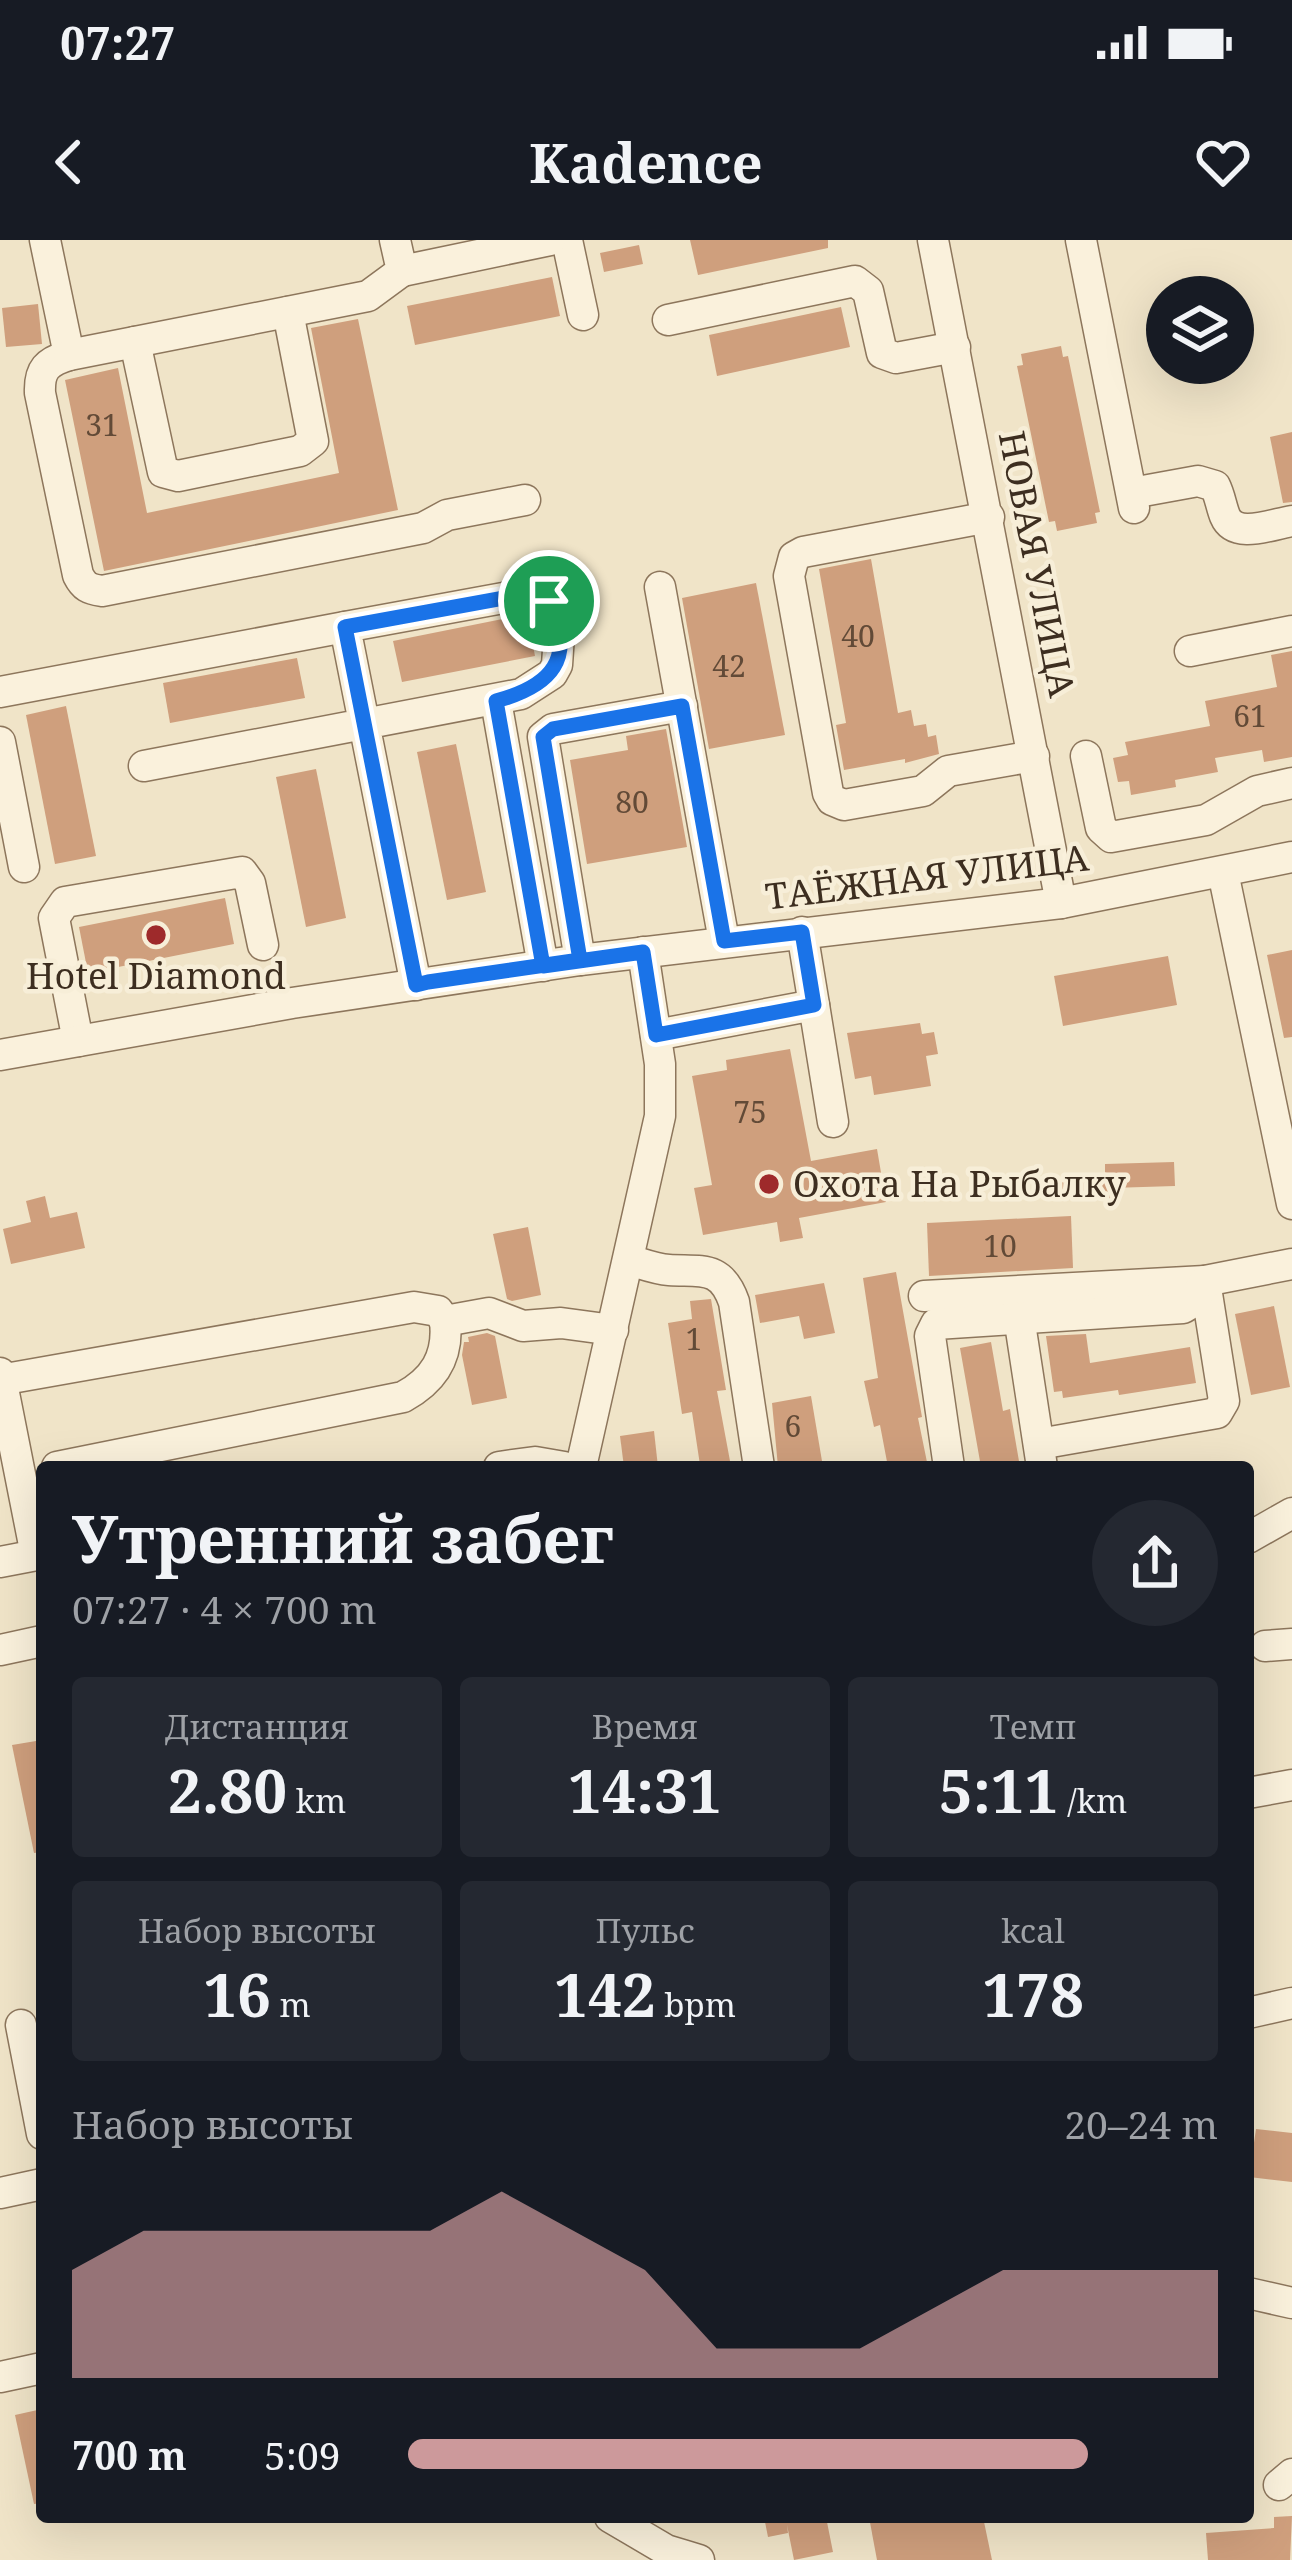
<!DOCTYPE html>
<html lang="ru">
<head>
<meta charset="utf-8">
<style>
	:root { --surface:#171b24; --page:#242831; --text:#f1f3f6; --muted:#9ea1a6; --accent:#cc999b }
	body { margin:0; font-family:"Noto Serif",serif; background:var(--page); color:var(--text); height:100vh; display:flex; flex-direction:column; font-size:45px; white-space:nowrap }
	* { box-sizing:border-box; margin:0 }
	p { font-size:39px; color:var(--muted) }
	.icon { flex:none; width:66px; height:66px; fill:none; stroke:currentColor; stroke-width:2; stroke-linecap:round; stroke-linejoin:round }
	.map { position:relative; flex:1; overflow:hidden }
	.panel { position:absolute; left:36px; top:1221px; width:1218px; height:1062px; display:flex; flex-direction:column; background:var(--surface); border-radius:12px; box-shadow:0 12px 48px #0002 }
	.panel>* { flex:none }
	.controls { position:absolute; left:1146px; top:36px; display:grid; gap:24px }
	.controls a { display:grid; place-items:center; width:108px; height:108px; border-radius:50%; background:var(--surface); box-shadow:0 12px 48px #0002; font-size:60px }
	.pin { position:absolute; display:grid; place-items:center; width:102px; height:102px; color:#fff; margin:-51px; border:6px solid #fff; border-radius:50%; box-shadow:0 3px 12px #0007 }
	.round { display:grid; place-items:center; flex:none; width:126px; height:126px; border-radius:63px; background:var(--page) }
	.summary { display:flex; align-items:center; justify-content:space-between; height:204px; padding:0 36px }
	h1 { font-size:66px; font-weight:700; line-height:90px }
	.metrics { display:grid; grid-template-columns:repeat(3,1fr); gap:18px; height:204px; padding:12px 36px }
	.metrics div { display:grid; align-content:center; border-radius:12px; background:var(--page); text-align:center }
	.metrics b { font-size:60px; font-weight:700 }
	.metrics small { font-size:33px; font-weight:400 }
	.metrics p { font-size:33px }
	.chart { height:336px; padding:24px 36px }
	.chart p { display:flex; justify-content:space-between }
	.chart svg { width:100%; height:216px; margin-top:12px; fill:var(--accent); opacity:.7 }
	ul { padding:0 36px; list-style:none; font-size:39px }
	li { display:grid; grid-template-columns:192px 144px 1fr; align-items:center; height:90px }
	li i { height:30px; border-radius:15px; background:var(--accent) }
	.status { display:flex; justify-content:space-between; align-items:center; height:84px; padding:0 60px; background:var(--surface); direction:ltr }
	.status svg { height:33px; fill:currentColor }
	header { display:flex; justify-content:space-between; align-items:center; height:156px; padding:0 36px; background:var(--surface); font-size:54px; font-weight:700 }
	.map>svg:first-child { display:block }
	.building { fill:#cf9f7d }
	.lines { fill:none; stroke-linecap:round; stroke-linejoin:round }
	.minor-casing { stroke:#8d765c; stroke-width:33 }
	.minor { stroke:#faf1dc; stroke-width:30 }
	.route-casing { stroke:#fff; stroke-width:24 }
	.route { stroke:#1a73e8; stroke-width:15 }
	.poi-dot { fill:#9e2a2b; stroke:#f7eed8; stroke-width:4.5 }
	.labels { text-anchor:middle; stroke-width:9; stroke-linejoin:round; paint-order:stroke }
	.number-label { font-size:30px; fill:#624a37 }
	.street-label { font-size:36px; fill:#3d2e20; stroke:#f7eed8 }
	.poi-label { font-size:36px; fill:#3d2e20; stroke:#f7eed8 }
</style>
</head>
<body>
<div class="status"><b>07:27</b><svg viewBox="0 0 49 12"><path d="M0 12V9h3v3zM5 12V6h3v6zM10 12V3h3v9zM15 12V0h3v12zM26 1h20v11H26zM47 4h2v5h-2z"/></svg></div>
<header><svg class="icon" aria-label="back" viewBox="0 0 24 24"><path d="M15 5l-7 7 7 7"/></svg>Kadence<svg class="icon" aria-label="heart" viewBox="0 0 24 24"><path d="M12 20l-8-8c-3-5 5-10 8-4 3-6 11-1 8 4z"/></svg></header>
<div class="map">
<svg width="1292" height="2320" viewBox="0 0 1292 2320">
	<rect width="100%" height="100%" fill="#f0e4c8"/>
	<g class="building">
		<path d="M690,0H828V8L698,35Z"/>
		<path d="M639,5L643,24L604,32L600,13Z"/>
		<path d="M552,37L560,76L415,105L407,66Z"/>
		<path d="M38,64L42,104L6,107L2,68Z"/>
		<path d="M841,67L850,107L717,136L709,95Z"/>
		<path d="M358,79L398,270L104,331L65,140L118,128L147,273L339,233L311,88Z"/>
		<path d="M1061,106L1063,117L1068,116L1100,272L1095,273L1097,283L1057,291L1055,281L1049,282L1017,126L1023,125L1021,114Z"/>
		<path d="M1292,192V262L1283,263L1270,197Z"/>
		<path d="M871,319L898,473L911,470L914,486L926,484L928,497L936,495L939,514L905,523V519L844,530L836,485L846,483L819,329Z"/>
		<path d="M756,343L785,495L709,509L682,358Z"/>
		<path d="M527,374L535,416L402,442L393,401Z"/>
		<path d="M1292,411V517L1264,522L1262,510L1215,518L1218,532L1175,540L1176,547L1131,555L1129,541L1118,542L1113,518L1128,515L1125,502L1210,486L1205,461L1277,447L1271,415Z"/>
		<path d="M297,418L305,458L170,483L163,443Z"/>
		<path d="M66,466L96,616L55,624L26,475Z"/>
		<path d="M666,489L687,607L587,624L570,520L628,510L626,496Z"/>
		<path d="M456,504L486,652L447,660L417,512Z"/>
		<path d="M316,529L346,678L306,687L276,537Z"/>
		<path d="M225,658L234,704L88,733L79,687Z"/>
		<path d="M1292,710V797L1284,798L1267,715Z"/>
		<path d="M1168,716L1177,765L1063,786L1054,736Z"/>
		<path d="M920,783L922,794L934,792L938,814L926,816L931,846L874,855L871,836L855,839L847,793Z"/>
		<path d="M790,809L811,921L877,909L886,962L799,978L803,998L780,1002L777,982L703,995L694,948L712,945L692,836L727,830L726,820Z"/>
		<path d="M1174,922L1175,946L1111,948V959L1063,960L1062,936L1105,935V924Z"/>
		<path d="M45,956L50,978L77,972L85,1008L11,1024L3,989L31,982L26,961Z"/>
		<path d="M1071,976L1073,1028L929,1036L927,983Z"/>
		<path d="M528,987L541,1055L512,1061L507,1059L493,994Z"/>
		<path d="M896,1032L922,1177L918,1178L928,1227H888L880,1185L874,1187L864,1141L878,1138L863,1038Z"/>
		<path d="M824,1043L835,1093L804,1099L799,1076L760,1083L755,1055Z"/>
		<path d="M711,1059L726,1150L717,1151L730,1221L700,1225L692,1172L682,1174L668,1083L692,1079L690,1061Z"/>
		<path d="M1274,1066L1290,1147L1251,1155L1235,1074Z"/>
		<path d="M487,1093L495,1096L507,1158L472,1165L462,1115L464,1102H469L468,1097Z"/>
		<path d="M1086,1094L1090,1123L1190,1107L1196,1143L1119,1155L1118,1150L1063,1158L1062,1151L1054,1152L1046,1096Z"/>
		<path d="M991,1102L1003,1171L1010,1169L1020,1227H981L960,1108Z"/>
		<path d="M811,1156L823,1227H778L772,1163Z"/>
		<path d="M654,1191L658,1227H624L620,1196Z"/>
		<path d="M42,1500V1612L34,1613L12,1505Z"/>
		<path d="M1256,1889L1292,1893V1942L1249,1937Z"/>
		<path d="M42,2169V2263L34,2264L15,2175Z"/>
		<path d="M1292,2276L1290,2320H1208L1206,2293L1274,2288V2277Z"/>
		<path d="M764,2277H785L786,2282L826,2277L833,2312L794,2320L787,2285L788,2293L768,2297Z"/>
		<path d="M869,2277H983L992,2320H877Z"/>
	</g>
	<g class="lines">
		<defs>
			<g id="minor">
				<path d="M45,0L69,115C47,122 39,129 40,153L78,335C84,347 89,349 102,351L423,288L447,275L525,260"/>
				<path d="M567,0L583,75"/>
				<path d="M933,0L1061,663"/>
				<path d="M1081,0L1134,268"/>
				<path d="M402,31L550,0"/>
				<path d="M668,80L855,41L868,51L882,113L896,118L955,107"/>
				<path d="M135,102L163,232L178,236L300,211L313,201L288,72"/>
				<path d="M69,115L368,56L402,31L395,0"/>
				<path d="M1132,253L1198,241L1215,246C1220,256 1221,266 1225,276C1235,300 1272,284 1292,281"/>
				<path d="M989,277L803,312L794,317L789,336L828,553L832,560L844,565L923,551L948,531L1034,516"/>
				<path d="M660,347L724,701"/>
				<path d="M1190,411L1292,391"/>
				<path d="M0,452L345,387"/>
				<path d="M496,461L543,726"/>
				<path d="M0,502L24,627"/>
				<path d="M1086,516L1101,588L1111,597L1206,580L1257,551L1292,543"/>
				<path d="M144,526L521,454L552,434L557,425L559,395L549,361L536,352L345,387L416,745"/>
				<path d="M1223,632L1292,964"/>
				<path d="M802,692L814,765"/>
				<path d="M580,720L543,497L553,489L682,466"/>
				<path d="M656,795L814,765L833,882"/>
				<path d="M78,801L54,678L65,662L242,632L250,643L263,705"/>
				<path d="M0,815L292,763L580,720L1061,663L1292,617"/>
				<path d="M629,1020C643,1024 655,1029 669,1030C702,1032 721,1025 734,1062L759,1227"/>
				<path d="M924,1056L1205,1041L1224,1161L1217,1173L1039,1204"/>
				<path d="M1019,1077L1042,1227"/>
				<path d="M0,1133L36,1315"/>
				<path d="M0,1140L414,1067L438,1071L445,1081"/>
				<path d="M57,1227L403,1157C434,1140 449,1117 445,1081L489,1073L523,1086L561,1083L613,1090"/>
				<path d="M499,1227L535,1222L564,1227"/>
				<path d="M581,1227L660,876V824L643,712"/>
				<path d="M949,1227L930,1096L936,1084L1183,1068L1193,1062L1205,1041L1292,1024"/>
				<path d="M1248,1298L1292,1273"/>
				<path d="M0,1322L42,1314"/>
				<path d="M1265,1406L1292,1404"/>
				<path d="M0,1410L42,1401"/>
				<path d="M1248,1553L1292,1545"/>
				<path d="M1248,1773L1292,1763"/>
				<path d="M21,1785L42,1894"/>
				<path d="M0,1953L42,1944"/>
				<path d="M1248,2053L1292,2063"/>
				<path d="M0,2137L42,2128"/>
				<path d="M1279,2245L1292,2234"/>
				<path d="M610,2277L666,2310L699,2320"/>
			</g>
		</defs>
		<use href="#minor" class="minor-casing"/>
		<use href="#minor" class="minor"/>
	</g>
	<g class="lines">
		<defs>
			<path id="route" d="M549,361C577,419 551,446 496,461L543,726L643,712L656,795L814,765L802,692L724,701L682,466L553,489L543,497L580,720L428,742L416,745L345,387L536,352L549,361"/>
		</defs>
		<use href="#route" class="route-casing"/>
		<use href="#route" class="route"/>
	</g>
	<g class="poi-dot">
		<circle cx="156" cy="695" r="12"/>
		<circle cx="769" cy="944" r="12"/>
	</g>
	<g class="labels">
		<g class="number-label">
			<text x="102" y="196">31</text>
			<text x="858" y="407">40</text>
			<text x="729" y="437">42</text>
			<text x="1250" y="487">61</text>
			<text x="632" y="573">80</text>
			<text x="750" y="883">75</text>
			<text x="1000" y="1017">10</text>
			<text x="694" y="1110">1</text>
			<text x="793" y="1197">6</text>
		</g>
		<g class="street-label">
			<text transform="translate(1037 324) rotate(79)" y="13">НОВАЯ УЛИЦА</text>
			<text transform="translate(927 637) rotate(-7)" y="13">ТАЁЖНАЯ УЛИЦА</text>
		</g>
		<g class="poi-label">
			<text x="156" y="749">Hotel Diamond</text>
			<text x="793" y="957" text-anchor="start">Охота На Рыбалку</text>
		</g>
	</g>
</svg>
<div class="controls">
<a><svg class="icon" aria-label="layers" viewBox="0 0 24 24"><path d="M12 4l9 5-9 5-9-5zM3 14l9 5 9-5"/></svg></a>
</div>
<div class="pin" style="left:549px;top:361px;background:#1e9e55"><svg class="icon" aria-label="arrive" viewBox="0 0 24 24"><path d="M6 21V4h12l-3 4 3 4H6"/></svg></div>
<section class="panel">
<div class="summary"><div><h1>Утренний забег</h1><p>07:27 · 4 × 700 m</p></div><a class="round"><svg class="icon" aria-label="share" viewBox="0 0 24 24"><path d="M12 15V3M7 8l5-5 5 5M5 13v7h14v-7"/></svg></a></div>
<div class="metrics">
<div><p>Дистанция</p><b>2.80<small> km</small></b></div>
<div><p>Время</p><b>14:31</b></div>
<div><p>Темп</p><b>5:11<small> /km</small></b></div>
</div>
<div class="metrics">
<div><p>Набор высоты</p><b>16<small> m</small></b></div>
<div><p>Пульс</p><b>142<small> bpm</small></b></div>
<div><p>kcal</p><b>178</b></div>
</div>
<div class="chart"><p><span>Набор высоты</span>20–24 m</p>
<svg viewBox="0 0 160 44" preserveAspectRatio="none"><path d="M0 44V22L10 14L20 14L30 14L40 14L50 14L60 6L70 14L80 22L90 38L100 38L110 38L120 30L130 22L140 22L150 22L160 22V44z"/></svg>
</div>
<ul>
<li><b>700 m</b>5:09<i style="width:84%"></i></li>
</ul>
</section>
</div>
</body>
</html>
